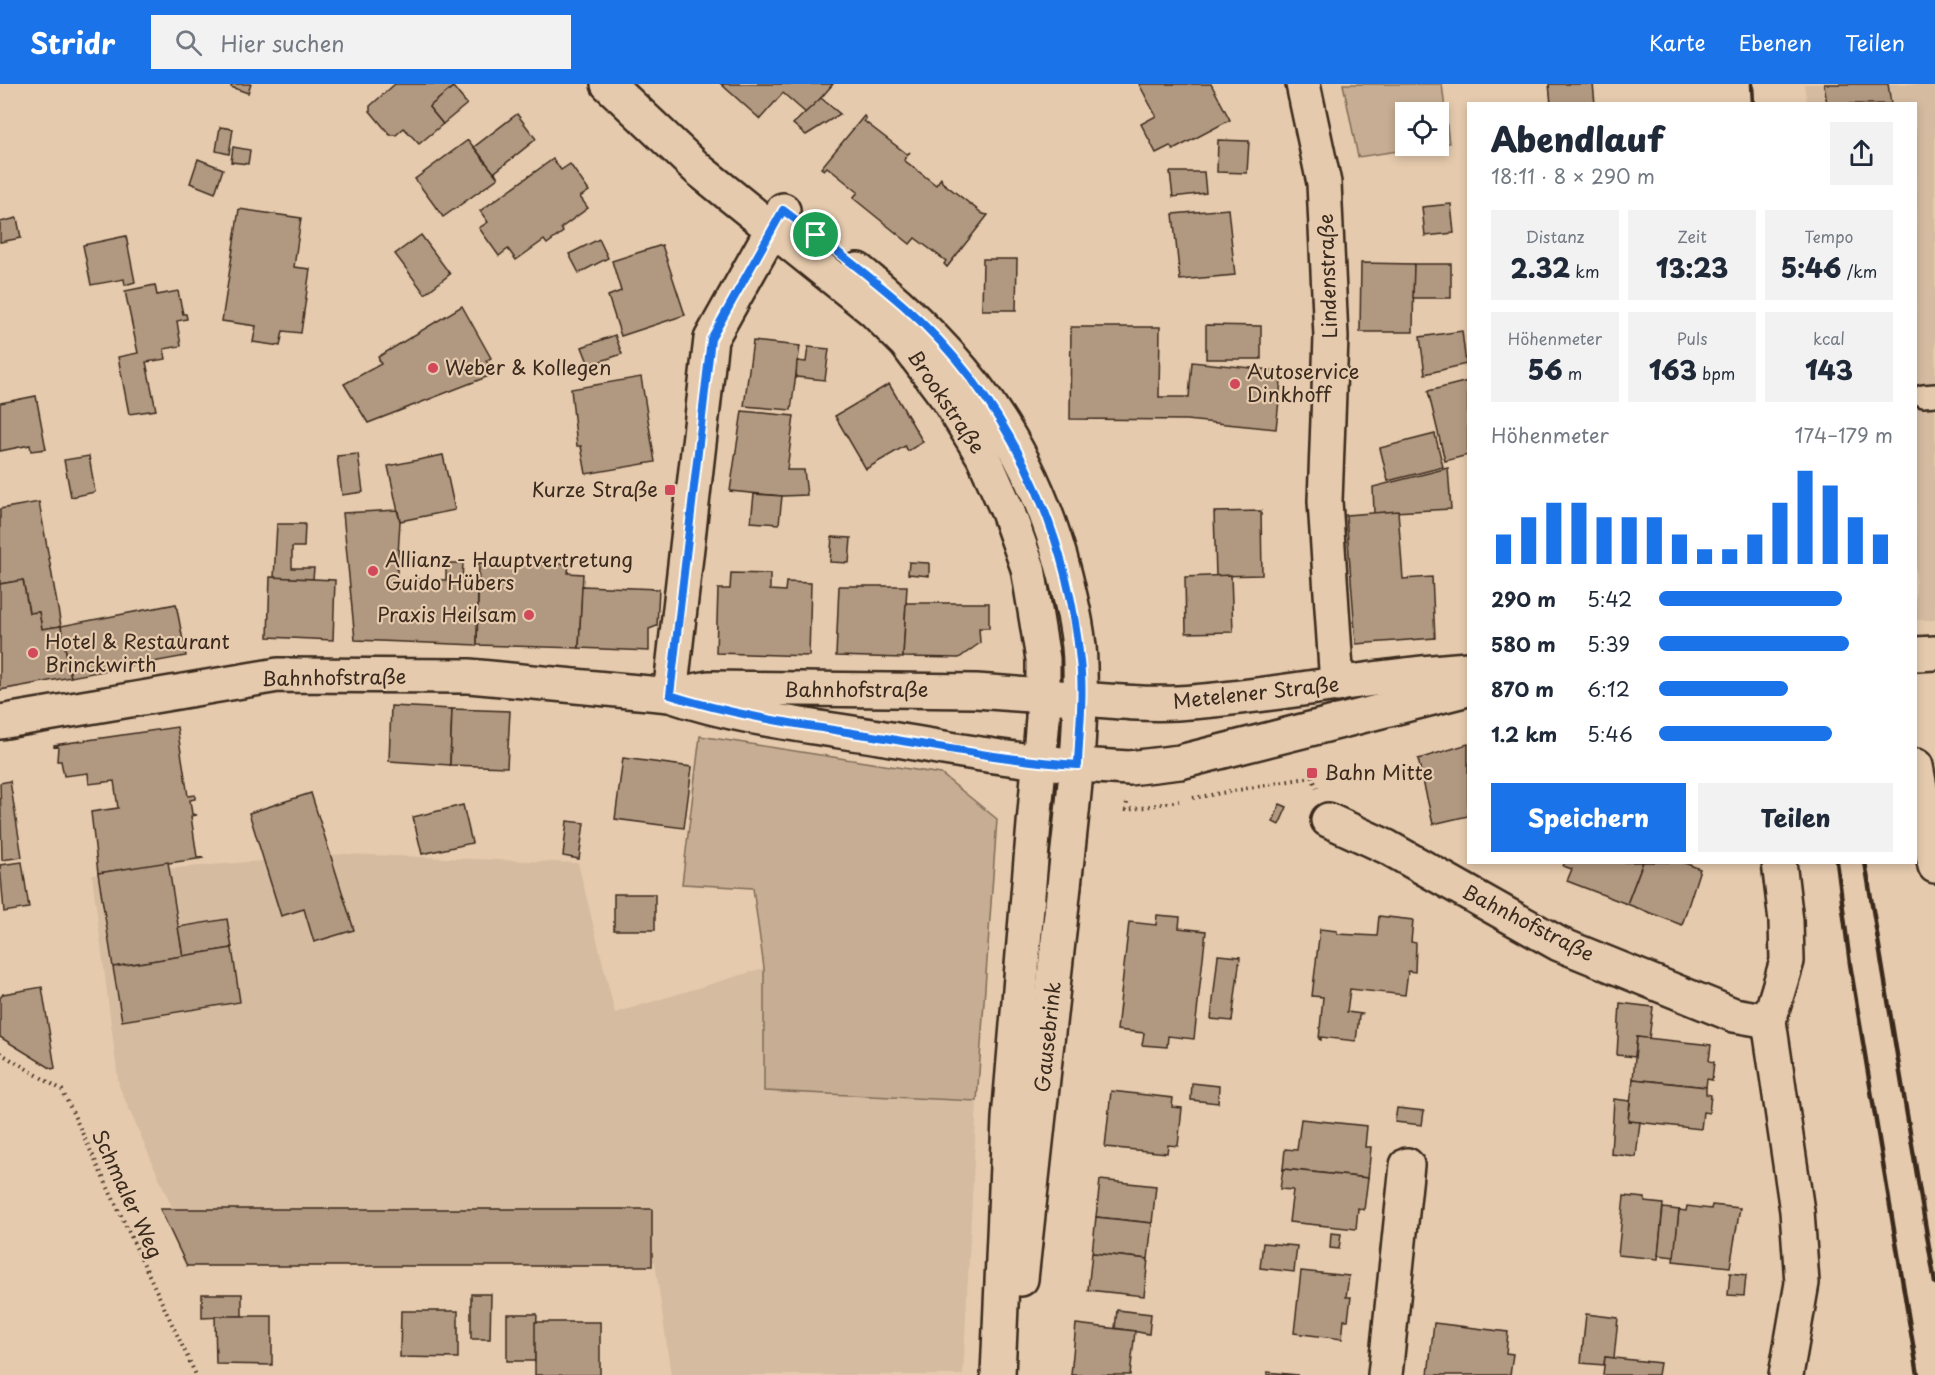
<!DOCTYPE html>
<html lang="de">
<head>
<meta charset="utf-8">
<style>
	:root { --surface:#fff; --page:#f2f2f3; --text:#1f2937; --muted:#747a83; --accent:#1a73e8 }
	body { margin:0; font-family:"Playpen Sans",sans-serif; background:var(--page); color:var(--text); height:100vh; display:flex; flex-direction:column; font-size:22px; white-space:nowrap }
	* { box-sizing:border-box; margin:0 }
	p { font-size:20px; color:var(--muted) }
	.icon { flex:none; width:33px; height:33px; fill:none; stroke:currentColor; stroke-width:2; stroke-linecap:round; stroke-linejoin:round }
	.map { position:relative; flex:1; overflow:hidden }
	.panel { position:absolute; left:1467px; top:18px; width:450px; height:762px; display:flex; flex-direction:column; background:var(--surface); border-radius:0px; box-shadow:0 3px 9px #0003 }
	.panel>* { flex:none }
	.buttons { position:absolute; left:1395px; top:18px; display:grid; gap:12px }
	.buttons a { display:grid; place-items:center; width:54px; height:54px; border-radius:0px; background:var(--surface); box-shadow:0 3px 9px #0003; font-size:30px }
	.pin { position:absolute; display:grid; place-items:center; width:51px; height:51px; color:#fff; margin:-26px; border:3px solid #fff; border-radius:50%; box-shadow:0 2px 6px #0007 }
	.round { display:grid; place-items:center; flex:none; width:63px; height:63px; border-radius:0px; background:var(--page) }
	.overview { display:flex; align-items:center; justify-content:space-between; height:102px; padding:0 24px }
	h1 { font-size:33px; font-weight:800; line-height:45px }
	.metrics { display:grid; grid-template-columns:repeat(3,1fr); gap:9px; height:102px; padding:6px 24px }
	.metrics div { display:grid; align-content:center; border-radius:0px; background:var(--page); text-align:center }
	.metrics b { font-size:26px; font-weight:800 }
	.metrics small { font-size:16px; font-weight:400 }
	.metrics p { font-size:16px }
	.chart { height:168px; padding:12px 24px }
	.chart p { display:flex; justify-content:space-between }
	.chart svg { width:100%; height:108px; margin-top:6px; stroke:var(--accent); stroke-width:6 }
	.button { display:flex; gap:12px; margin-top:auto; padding:12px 24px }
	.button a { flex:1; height:69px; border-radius:0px; background:var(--accent); color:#fff; font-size:24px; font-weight:800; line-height:69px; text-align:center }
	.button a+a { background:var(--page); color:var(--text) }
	ul { padding:0 24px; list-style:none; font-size:20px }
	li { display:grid; grid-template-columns:96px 72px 1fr; align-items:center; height:45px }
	li i { height:15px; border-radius:8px; background:var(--accent) }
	header { display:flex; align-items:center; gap:36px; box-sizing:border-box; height:84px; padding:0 30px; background:var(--accent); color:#fff }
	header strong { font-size:28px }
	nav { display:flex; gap:33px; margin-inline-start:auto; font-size:21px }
	.search { width:420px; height:54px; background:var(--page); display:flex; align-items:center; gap:15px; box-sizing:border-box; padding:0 21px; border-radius:0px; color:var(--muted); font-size:22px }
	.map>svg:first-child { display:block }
	.built { fill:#d5bba0 }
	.green { fill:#c6ad93; stroke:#806c58; stroke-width:1.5 }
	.building { fill:#b19880; stroke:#3b2a1e; stroke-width:1.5 }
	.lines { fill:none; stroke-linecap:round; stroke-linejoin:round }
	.service-casing { stroke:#3b2a1e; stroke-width:26 }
	.minor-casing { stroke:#3b2a1e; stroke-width:38 }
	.tertiary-casing { stroke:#3b2a1e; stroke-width:38 }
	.secondary-casing { stroke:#3b2a1e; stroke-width:38 }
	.path { stroke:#3b2a1e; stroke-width:4; stroke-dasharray:1.5 4.5; stroke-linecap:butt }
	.service { stroke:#e5caad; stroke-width:21 }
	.minor { stroke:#e5caad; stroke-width:33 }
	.tertiary { stroke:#e5caad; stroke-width:33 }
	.secondary { stroke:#e5caad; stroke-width:33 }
	.rail { stroke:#3b2a1e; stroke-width:4.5 }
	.route-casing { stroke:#fff; stroke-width:12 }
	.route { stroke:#1a73e8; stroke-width:8 }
	.poi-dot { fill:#d1495b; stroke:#e5caad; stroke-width:2 }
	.labels { text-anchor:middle; stroke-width:4.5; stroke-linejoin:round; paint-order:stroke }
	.street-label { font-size:20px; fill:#3b2a1e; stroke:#e5caad }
	.poi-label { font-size:20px; fill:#3b2a1e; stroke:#e5caad; text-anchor:start }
</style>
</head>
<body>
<header>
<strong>Stridr</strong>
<div class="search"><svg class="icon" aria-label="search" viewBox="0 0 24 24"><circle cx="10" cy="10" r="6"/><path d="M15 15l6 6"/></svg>Hier suchen</div>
<nav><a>Karte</a><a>Ebenen</a><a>Teilen</a></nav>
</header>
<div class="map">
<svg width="1935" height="1291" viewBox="0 0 1935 1291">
	<rect width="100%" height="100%" fill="#e5caad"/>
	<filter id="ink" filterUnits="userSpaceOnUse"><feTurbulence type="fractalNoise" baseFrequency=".0167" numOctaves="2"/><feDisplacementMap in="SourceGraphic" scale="12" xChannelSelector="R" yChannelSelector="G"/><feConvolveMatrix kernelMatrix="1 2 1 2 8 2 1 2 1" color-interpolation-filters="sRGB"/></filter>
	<g filter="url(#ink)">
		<g class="built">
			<path d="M1804,0H1935V536H1916V20L1807,19Z"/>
			<path d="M345,770L578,779L615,929L764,884V1007L977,1017L963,1291H671L655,1178L198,1183L119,1002L92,791Z"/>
		</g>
		<g class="green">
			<path d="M1343,0H1442L1449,59L1439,60L1438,28H1406V62H1431L1358,73Z"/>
			<path d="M700,652L941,690L997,735L977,1017L764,1007V884L753,804L682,800Z"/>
		</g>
		<g class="building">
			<path d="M232,0H251L248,9L231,3Z"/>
			<path d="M395,0H450L453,3L429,23L443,40L419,60L404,44L396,51H390L370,27V22Z"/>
			<path d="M721,0H833L807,30L783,9L760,35Z"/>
			<path d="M1139,0H1211L1230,36L1173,66L1170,62L1156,69L1141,40L1156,32Z"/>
			<path d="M1549,0H1593L1595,20H1551Z"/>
			<path d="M1824,0H1888L1891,20H1827Z"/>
			<path d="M453,3L467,20L443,40L429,23Z"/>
			<path d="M821,14L840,30L806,51L793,40Z"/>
			<path d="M517,30L536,55L495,88L498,94L474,63Z"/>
			<path d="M864,32L866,35L864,37L907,70L910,68L904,76L936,101L941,94L942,98L983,130L988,131L947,183L944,180L946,177L915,154L910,160L853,114L858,108L827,83L824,86L821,84Z"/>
			<path d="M220,43L233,45L229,70L216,67Z"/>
			<path d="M468,56L498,94L443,133L415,95Z"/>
			<path d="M1218,56L1249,57L1247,89L1217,88Z"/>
			<path d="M233,63L250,66L248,80L231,78Z"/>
			<path d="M198,75L223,85L215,109L190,99Z"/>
			<path d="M553,75L561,86L570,80L589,107L580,113L588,124L561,144L563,148L547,160L544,156L516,176L508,165L499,172L479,144L488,138L480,127Z"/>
			<path d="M1170,88H1204L1206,109L1173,113Z"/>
			<path d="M1451,120L1454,149L1425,152L1422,123Z"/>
			<path d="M239,125L301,134L294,183L310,185L301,249L283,247L280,262L253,258L256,242L222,237Z"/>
			<path d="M1228,125L1235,191L1180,196L1173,130Z"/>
			<path d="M17,134L21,154L0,158V138Z"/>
			<path d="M421,151L450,190L425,210L395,170Z"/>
			<path d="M126,152L135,198L125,201L124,195L91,201L83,161Z"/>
			<path d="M599,155L608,174L579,189L569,170Z"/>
			<path d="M662,161L685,231L621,252L608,212L621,207L612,177Z"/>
			<path d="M983,175H1017L1016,226H982Z"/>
			<path d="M1361,179L1414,180L1413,248H1360Z"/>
			<path d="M1414,180H1451V214H1413Z"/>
			<path d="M155,201L157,211L178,207L183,230H186L187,235L177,237L181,262L164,265L166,275L146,278L156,326L129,330L118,273L138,269L125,207Z"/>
			<path d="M462,222L491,274L486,277L497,289L368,339L344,300L381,280L378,273Z"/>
			<path d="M1206,241L1261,242V275H1206Z"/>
			<path d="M1071,243H1160L1159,313H1189L1192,278L1282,287L1276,345L1186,336L1070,335Z"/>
			<path d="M1462,247L1466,280L1425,290L1420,253Z"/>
			<path d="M615,251L622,270L589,281L582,263Z"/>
			<path d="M753,257L800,262L791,326L744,322Z"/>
			<path d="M808,263L829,265L825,296L796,293L797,277L806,278Z"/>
			<path d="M641,293L655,378L586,390L581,362H577L571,305Z"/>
			<path d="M1468,297V371L1445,377L1428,307Z"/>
			<path d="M889,300L923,358L908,367L905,362L866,385L835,332Z"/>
			<path d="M36,312L46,365L31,367L30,361L0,367V319Z"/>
			<path d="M742,327L794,332L787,386H804L807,411L782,412L730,407Z"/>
			<path d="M1435,350L1443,383L1388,397L1380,364Z"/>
			<path d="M358,370L363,408L342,411L337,372Z"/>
			<path d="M443,371L455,426L400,437L388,382Z"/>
			<path d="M89,372L95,408L71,413L64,376Z"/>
			<path d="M1448,384L1451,425L1374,429L1373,403Z"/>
			<path d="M754,410L782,412L779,440L751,438Z"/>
			<path d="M39,418L61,542L42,545L39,528L29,529L23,496L0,500V425Z"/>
			<path d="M397,426L400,437L396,505L408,504V495L446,496V479H463L462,497L478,498L477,561L355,556L343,429Z"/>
			<path d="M1261,427L1262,491L1216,492L1214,428Z"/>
			<path d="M1398,427L1403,495L1432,493L1435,554L1356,560L1346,431Z"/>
			<path d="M277,440H305L304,463H292V484H314L313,495L274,494Z"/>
			<path d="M832,453L851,454L849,479L830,478Z"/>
			<path d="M909,478L929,479V492L908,490Z"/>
			<path d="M479,479L569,480L568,489L583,490L579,564L477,561Z"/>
			<path d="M731,489L770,490V506L785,507L786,498L811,499L809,572L716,569L718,505H730Z"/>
			<path d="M1231,491L1233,548L1186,549L1185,493Z"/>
			<path d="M270,493L335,496L333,556L268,553Z"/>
			<path d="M23,496L29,529L39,528L42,545L61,542L71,593L0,606V500Z"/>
			<path d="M582,502L659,505L657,542L649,545V567L579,564Z"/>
			<path d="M839,502H907L903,574L836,572Z"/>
			<path d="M906,519H989V544H979L980,559L959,574L903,573Z"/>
			<path d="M176,520L186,572L71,593L61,542Z"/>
			<path d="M391,622L452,625L450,681L389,677Z"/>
			<path d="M452,625L510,627L507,683L450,681Z"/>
			<path d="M177,643L188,712L195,711V715L190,716L192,730L197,731L191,732L197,773L204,774L98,789L91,728L118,724L114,697L89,700L88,689L64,692L61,677H57L58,662L54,663V661Z"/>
			<path d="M1468,660V732L1433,740L1418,675Z"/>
			<path d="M623,674L692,683L684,744L615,735Z"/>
			<path d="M10,697L22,773L2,776L0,699Z"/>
			<path d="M311,709L354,846L314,858L304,825L281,832L249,729Z"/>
			<path d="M1280,720L1287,723L1279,741L1273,738Z"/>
			<path d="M463,721L472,759L422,770L413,733Z"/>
			<path d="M567,737L584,739L579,775L563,772Z"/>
			<path d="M22,778L29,824L4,828L0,781Z"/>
			<path d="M168,778L183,872L113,883L98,789Z"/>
			<path d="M1565,778H1643L1627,820L1567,797L1572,785L1563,782Z"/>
			<path d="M1643,778H1682L1700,785L1682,841L1627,820Z"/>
			<rect x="614" y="810" width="41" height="36"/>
			<path d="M1157,831L1180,833L1179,844L1206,847L1194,955L1168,952L1167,963L1142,961L1144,949L1117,946L1129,838L1156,841Z"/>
			<path d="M1379,832L1413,836L1411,858L1416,859L1415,888L1408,887L1405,911L1350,905L1347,928L1362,930L1359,932L1356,957L1321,953V956L1319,955L1323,913L1312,912L1320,845L1337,847V850L1377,852Z"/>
			<path d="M227,835L232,864L183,872L178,843Z"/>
			<path d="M232,864L240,918L122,937L113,883Z"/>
			<path d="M1218,871L1240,873L1232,937L1211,935Z"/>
			<path d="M42,903L55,984L52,985L0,953V914L3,910Z"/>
			<path d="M1620,919L1653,923L1649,955L1637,953L1635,973L1617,971Z"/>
			<path d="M1637,953L1711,961L1709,977L1714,978L1712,996L1707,995L1706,1003L1633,995Z"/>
			<path d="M1633,995L1706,1003V1010L1711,1011L1709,1029L1703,1028L1701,1045L1628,1037Z"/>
			<path d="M1192,999L1219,1002L1218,1019L1191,1016Z"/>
			<path d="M1111,1007L1173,1014L1172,1023L1182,1024L1178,1062L1168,1061L1167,1069L1105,1063Z"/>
			<path d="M1614,1015L1630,1017L1628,1037L1640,1038L1636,1073L1611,1070Z"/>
			<path d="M1397,1024L1424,1027L1422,1041L1395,1038Z"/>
			<path d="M1301,1035L1367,1042L1365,1063H1371L1368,1094L1283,1085L1285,1065L1297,1066Z"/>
			<path d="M1283,1085L1368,1094L1364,1126L1358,1124L1356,1145L1289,1138L1293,1106L1280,1105Z"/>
			<path d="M1100,1096L1156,1102L1152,1139L1096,1133Z"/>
			<path d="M1624,1112L1645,1114V1118L1663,1120L1658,1175L1618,1171Z"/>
			<path d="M1712,1121L1740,1124L1730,1183L1673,1177L1679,1126L1686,1127L1687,1122L1711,1125Z"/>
			<path d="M1663,1124L1679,1126L1674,1173L1658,1171Z"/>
			<path d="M160,1125H652V1182H187Z"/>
			<path d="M1096,1133L1152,1139L1148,1175L1092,1169Z"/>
			<path d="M1331,1149L1341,1150L1339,1165L1330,1164Z"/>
			<path d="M1263,1159L1297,1162L1294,1188L1260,1184Z"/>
			<path d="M1092,1169L1148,1175L1144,1212L1088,1206Z"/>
			<path d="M1301,1187L1349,1192L1346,1213H1351L1348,1236H1344L1342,1255L1294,1249Z"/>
			<path d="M1730,1189L1746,1191L1744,1212L1728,1211Z"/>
			<path d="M202,1210H242V1232L202,1234Z"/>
			<path d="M471,1210H491L490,1255H471Z"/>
			<path d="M1117,1226L1151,1230L1149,1250L1115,1244Z"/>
			<path d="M401,1227H458V1274L400,1273Z"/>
			<path d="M507,1230H537L535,1277H507Z"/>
			<path d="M1586,1230L1618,1234L1614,1274L1605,1273L1604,1281L1581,1279Z"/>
			<path d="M215,1232H272V1281L216,1280Z"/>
			<rect x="535" y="1238" width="65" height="53"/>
			<path d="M1434,1239L1508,1248L1506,1269L1513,1270L1510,1291H1428Z"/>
			<path d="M1076,1240L1135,1247L1130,1291H1071Z"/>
			<path d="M1605,1273L1660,1279L1658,1291H1603Z"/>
			<path d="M1267,1288L1298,1291H1267Z"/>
		</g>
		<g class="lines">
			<defs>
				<path id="service" d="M1923,312L1935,311"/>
				<g id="minor">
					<path d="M1303,0L1324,99L1331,253L1325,417L1337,601"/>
					<path d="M670,611L711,255L783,126"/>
					<path d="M1916,682L1935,782"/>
					<path d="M1328,736L1387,763L1559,860L1734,931L1769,937"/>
					<path d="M1779,778L1786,837L1787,877L1769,937L1797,1127L1802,1199L1786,1291"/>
					<path d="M1385,1291L1407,1081"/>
				</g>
				<g id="tertiary">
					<path d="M689,608L709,604L976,607L1043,612"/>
					<path d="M0,638L278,591L469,592L670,611C738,634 809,642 879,653C945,664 1011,677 1078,681"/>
				</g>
				<g id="secondary">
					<path d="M608,0L699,86L874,227L906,259L948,315L983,372L1008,428L1028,484L1043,575V634L1009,1035L998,1291"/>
					<path d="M858,186C964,271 1031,358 1065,491C1072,520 1080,552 1080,582C1082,662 1070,742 1062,821C1049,946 1034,1070 1021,1195"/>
					<path d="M1916,570L1935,569"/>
					<path d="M1059,613C1098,616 1138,621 1177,619C1275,613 1371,591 1468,585"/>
					<path d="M1078,681L1129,684L1180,678L1468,605"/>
				</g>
			</defs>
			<use href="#service" class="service-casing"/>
			<use href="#minor" class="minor-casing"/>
			<use href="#tertiary" class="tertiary-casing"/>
			<use href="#secondary" class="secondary-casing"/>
			<g class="path">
				<path d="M1193,714L1312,693L1317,704"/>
				<path d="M1127,719L1126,726L1179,717"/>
				<path d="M0,969L62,1006L196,1291"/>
			</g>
			<use href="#service" class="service"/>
			<use href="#minor" class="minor"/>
			<use href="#tertiary" class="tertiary"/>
			<use href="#secondary" class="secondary"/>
			<g class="rail">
				<path d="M1752,0L1753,20"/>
				<path d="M1837,778L1850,880L1918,1291"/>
				<path d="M1865,778L1935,1199"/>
			</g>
		</g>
	</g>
	<g class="lines" filter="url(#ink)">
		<defs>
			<path id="route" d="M783,126C824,157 865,188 904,222C1006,312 1067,442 1080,577C1084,611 1079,647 1078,681C1011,677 945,664 879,653C809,642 738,633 670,611L711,255Z"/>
		</defs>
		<use href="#route" class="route-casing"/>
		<use href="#route" class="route"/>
	</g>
	<g class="poi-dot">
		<circle cx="433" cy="284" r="6"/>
		<circle cx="1235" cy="300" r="6"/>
		<rect x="664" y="400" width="12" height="12" rx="3"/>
		<circle cx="373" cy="487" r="6"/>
		<circle cx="529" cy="531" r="6"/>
		<circle cx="33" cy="569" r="6"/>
		<rect x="1306" y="683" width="12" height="12" rx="3"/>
	</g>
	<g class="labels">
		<g class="street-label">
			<text transform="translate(1328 192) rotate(-92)" y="7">Lindenstraße</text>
			<text transform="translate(946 318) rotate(56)" y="7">Brookstraße</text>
			<text transform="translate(334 594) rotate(-1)" y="7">Bahnhofstraße</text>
			<text x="856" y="613">Bahnhofstraße</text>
			<text transform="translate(1256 609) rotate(-6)" y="7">Metelener Straße</text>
			<text transform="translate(1528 839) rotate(27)" y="7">Bahnhofstraße</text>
			<text transform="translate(1048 953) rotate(-84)" y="7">Gausebrink</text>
			<text transform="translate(127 1110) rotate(65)" y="7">Schmaler Weg</text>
		</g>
		<g class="poi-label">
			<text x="445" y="291">Weber &amp; Kollegen</text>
			<text x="1247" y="295">Autoservice<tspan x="1247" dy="23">Dinkhoff</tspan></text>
			<text x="658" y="413" text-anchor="end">Kurze Straße</text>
			<text x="385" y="483">Allianz - Hauptvertretung<tspan x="385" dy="23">Guido Hübers</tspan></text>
			<text x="517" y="538" text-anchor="end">Praxis Heilsam</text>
			<text x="45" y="565">Hotel &amp; Restaurant<tspan x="45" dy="23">Brinckwirth</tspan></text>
			<text x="1324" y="696">Bahn Mitte</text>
		</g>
	</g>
</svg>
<div class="buttons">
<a><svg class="icon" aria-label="locate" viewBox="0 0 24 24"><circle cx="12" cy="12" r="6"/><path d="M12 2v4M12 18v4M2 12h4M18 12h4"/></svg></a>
</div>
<div class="pin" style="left:816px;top:151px;background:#1e9e55"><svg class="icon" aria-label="arrive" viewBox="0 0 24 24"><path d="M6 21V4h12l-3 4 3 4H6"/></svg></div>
<section class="panel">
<div class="overview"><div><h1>Abendlauf</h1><p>18:11 · 8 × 290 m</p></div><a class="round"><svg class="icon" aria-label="share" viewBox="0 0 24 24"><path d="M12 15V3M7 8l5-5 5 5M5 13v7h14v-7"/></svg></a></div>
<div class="metrics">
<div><p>Distanz</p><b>2.32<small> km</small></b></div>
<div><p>Zeit</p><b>13:23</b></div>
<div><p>Tempo</p><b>5:46<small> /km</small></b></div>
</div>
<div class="metrics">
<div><p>Höhenmeter</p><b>56<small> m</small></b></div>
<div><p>Puls</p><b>163<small> bpm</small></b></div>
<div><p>kcal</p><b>143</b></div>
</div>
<div class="chart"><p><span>Höhenmeter</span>174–179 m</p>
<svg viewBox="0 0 160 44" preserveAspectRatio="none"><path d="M5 44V32M15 44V25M25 44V19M35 44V19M45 44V25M55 44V25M65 44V25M75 44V32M85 44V38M95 44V38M105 44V32M115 44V19M125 44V6M135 44V12M145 44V25M155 44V32"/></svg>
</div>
<ul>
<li><b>290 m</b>5:42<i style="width:78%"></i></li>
<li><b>580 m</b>5:39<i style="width:81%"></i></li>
<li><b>870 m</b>6:12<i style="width:55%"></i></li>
<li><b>1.2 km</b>5:46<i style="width:74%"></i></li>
</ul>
<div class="button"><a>Speichern</a><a>Teilen</a></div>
</section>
</div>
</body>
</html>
